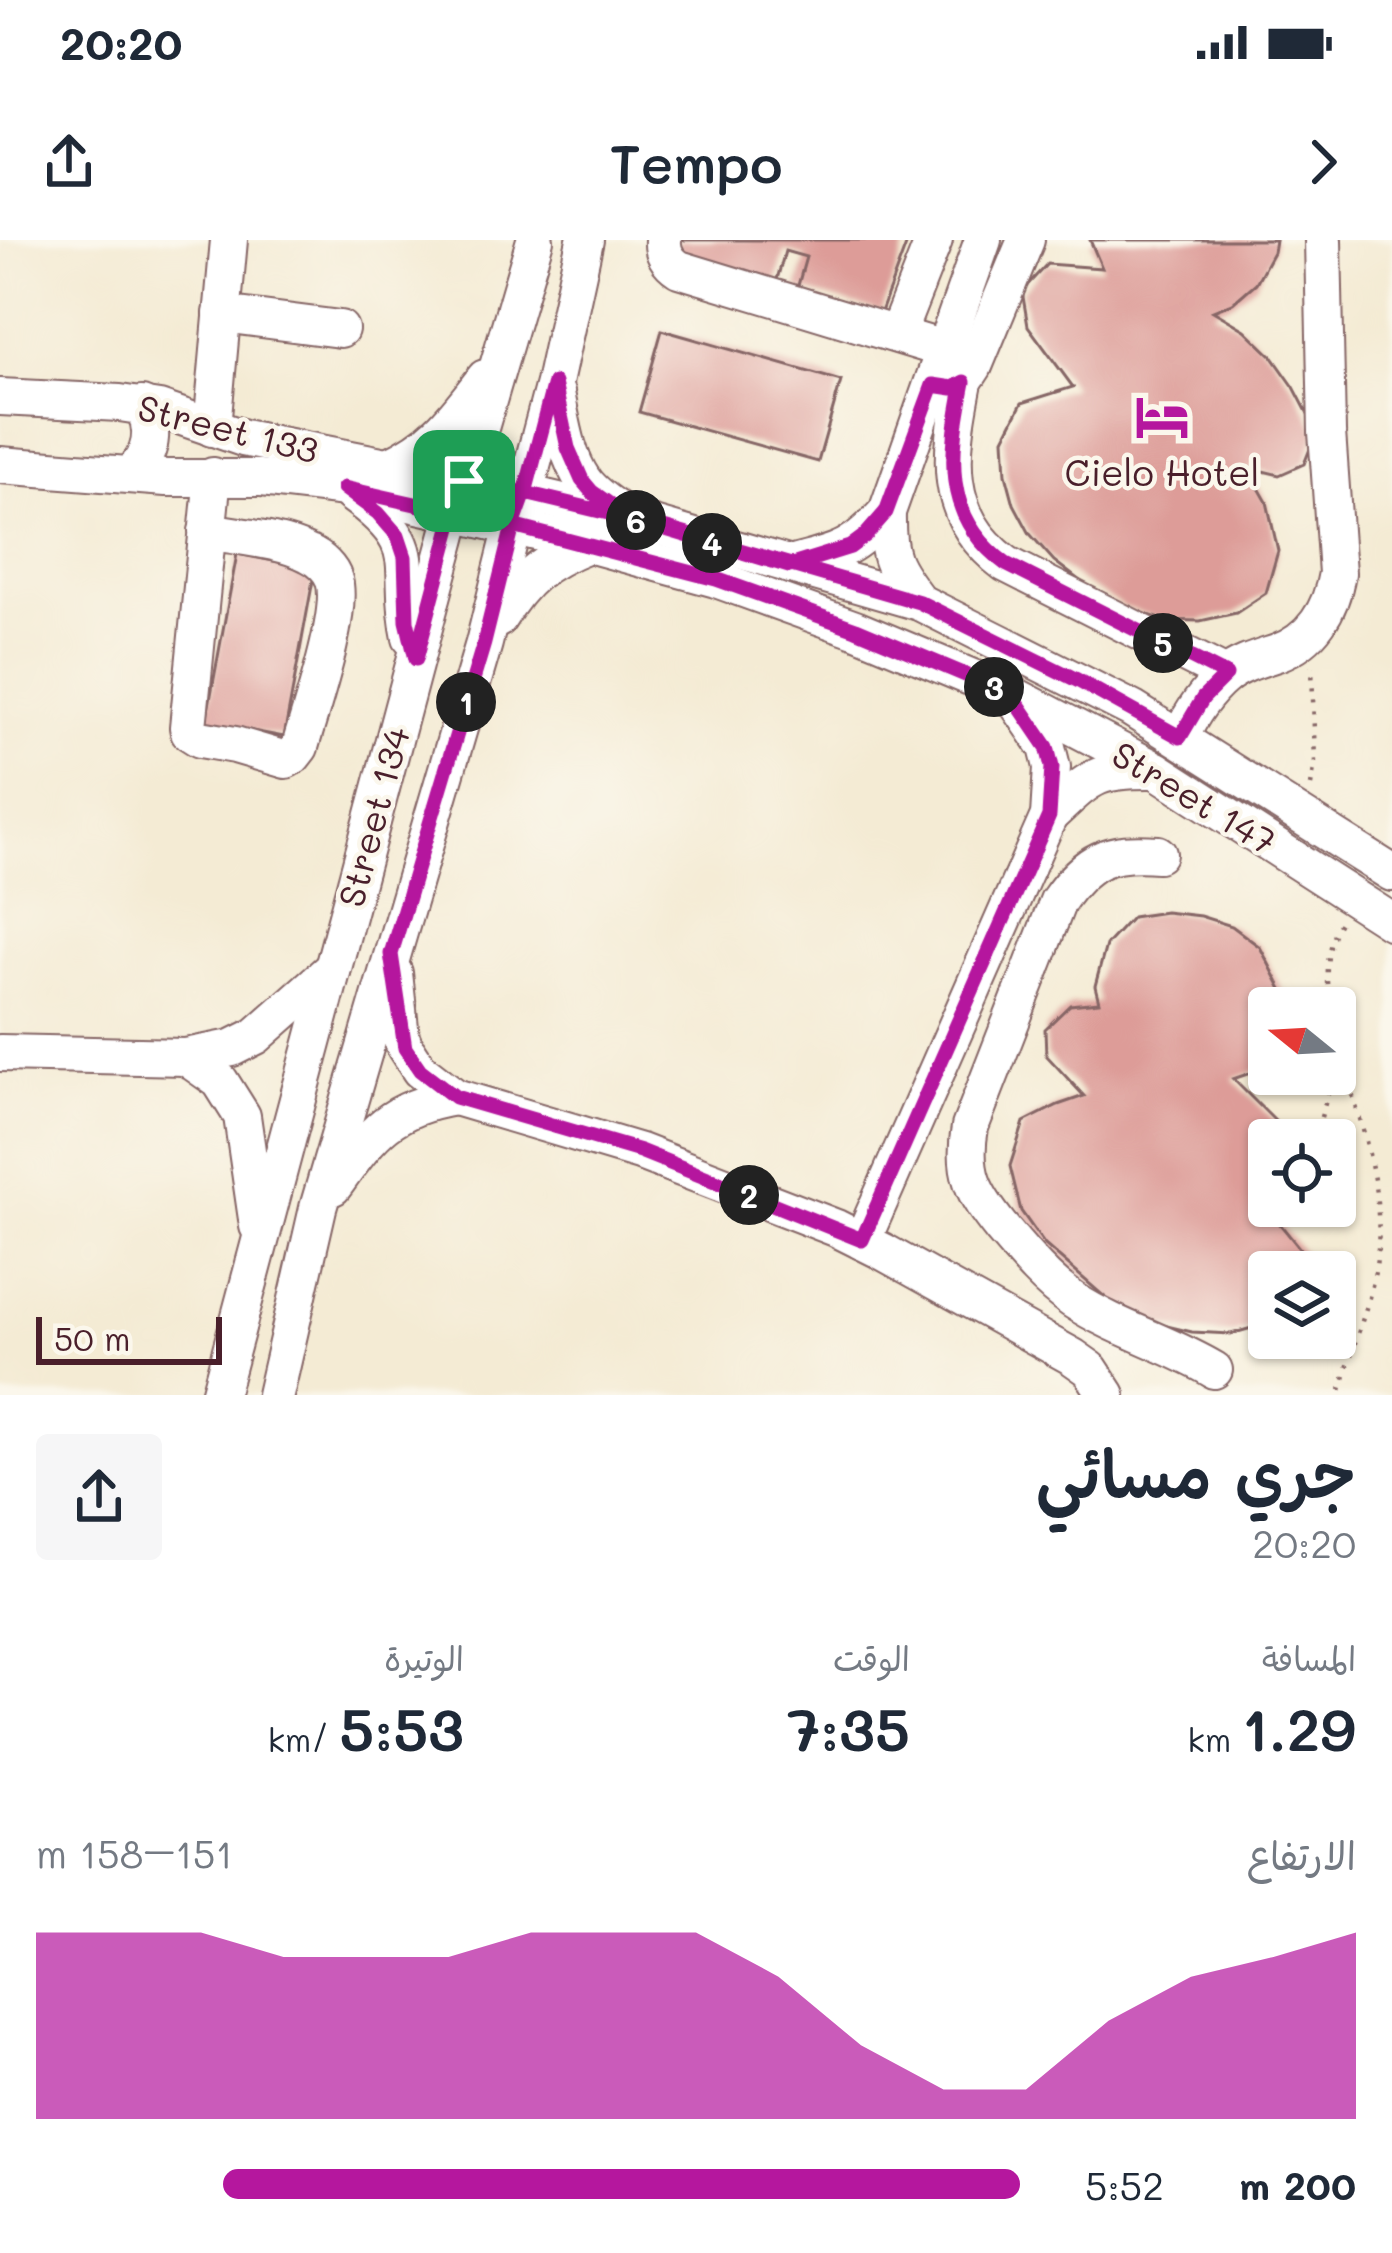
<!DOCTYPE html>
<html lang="ar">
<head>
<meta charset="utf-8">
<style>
	:root { --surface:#fff; --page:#f6f6f7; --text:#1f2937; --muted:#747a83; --accent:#b5179e }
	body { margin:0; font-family:Mali,"Playpen Sans Arabic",sans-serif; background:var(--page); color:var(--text); direction:rtl; height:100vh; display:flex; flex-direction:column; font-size:45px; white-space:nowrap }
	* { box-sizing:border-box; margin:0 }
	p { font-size:39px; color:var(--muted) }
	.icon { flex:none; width:66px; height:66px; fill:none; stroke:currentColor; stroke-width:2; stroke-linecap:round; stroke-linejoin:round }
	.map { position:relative; height:1155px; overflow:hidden; direction:ltr }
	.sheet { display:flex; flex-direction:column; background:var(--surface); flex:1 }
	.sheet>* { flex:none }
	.needle { width:78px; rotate:288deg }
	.controls { position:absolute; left:1248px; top:747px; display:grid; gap:24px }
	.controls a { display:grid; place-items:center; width:108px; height:108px; border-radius:12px; background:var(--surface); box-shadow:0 3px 9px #0004; font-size:60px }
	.scale { position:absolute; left:36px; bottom:30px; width:186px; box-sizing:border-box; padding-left:12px; border:6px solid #4a1f2b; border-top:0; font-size:33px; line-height:42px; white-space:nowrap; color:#4a1f2b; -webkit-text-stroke:9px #fbf7ec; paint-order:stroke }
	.pin { position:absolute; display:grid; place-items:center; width:102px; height:102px; color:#fff; margin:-51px; border-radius:24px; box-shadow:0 6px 18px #0006 }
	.km { position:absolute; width:60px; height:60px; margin:-30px; border-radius:50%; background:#222; color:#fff; font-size:33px; line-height:60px; text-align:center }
	.round { display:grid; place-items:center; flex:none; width:126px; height:126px; border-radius:12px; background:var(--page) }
	.headline { display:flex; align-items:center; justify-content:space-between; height:204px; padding:0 36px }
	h1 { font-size:66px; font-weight:600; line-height:90px }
	.stats { display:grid; grid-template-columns:repeat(3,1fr); gap:18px; height:204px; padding:12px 36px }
	.stats div { display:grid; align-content:center }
	.stats b { font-size:60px; font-weight:600 }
	.stats small { font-size:33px; font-weight:400 }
	.stats p { font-size:33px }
	.chart { height:336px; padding:24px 36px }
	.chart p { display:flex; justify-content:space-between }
	.chart svg { width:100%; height:216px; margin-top:12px; fill:var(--accent); opacity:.7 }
	ul { padding:0 36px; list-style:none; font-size:39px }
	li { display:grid; grid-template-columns:192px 144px 1fr; align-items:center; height:90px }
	li i { height:30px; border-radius:15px; background:var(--accent) }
	.status { display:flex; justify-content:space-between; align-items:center; height:84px; padding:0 60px; background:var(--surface); direction:ltr }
	.status svg { height:33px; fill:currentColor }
	header { display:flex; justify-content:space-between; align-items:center; height:156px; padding:0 36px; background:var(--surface); font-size:54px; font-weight:600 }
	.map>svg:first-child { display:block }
	.building { fill:#dd9c98 }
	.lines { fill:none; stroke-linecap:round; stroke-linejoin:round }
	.minor-casing { stroke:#866666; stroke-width:40 }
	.path { stroke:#866666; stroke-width:4.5; stroke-dasharray:3 9; stroke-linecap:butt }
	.minor { stroke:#fff; stroke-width:36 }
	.route-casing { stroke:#fff; stroke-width:24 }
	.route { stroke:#b5179e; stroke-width:15 }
	.labels { text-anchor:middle; stroke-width:9; stroke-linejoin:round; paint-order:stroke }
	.street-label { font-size:36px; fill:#4a1f2b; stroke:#fbf7ec }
	.poi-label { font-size:36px; fill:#4a1f2b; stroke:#fbf7ec }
</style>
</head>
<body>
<div class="status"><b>20:20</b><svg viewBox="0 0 49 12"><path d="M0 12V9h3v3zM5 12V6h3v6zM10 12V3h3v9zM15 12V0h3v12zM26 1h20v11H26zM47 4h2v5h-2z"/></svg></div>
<header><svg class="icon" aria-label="forward" viewBox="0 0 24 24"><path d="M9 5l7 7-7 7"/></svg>Tempo<svg class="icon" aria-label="share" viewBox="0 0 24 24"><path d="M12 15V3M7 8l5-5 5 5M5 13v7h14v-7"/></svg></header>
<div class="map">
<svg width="1392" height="1155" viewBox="0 0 1392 1155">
	<rect width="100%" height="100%" fill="#fbf7ec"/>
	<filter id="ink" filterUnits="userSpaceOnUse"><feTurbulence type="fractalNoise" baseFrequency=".00833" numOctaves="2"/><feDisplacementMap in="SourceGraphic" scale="24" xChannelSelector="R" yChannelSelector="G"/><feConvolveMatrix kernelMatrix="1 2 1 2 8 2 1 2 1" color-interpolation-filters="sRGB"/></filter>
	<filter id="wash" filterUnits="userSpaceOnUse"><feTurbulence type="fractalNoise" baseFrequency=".004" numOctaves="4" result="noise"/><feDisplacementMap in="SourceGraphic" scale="48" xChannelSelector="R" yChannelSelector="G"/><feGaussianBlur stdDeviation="2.7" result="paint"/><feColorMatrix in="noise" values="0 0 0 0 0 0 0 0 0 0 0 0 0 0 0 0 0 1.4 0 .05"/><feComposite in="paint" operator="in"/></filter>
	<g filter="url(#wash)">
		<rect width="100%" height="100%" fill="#f4ebd4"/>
		<g id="blocks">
			<g class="building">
				<path d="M679,0H908L881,72L797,49L806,17L785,11L776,43L674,15Z"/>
				<path d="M1090,0H1275L1273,12L1256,43L1233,63L1213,71L1245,90L1272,116L1294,147L1317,191L1304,224L1279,235L1247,227L1267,262L1278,311L1266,353L1236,373L1200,381L1164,380L1124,367L1084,344L1054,321L1030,294L1014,264L1006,234L1004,198L1022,163L1073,147L1028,86L1022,51L1047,24L1102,28Z"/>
				<path d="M662,90L841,141L818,222L639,172Z"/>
				<path d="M237,314L315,329L284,497L206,482Z"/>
				<path d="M1165,672L1200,676L1232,686L1260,707L1292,768H1269V821L1262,829L1233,839L1294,900H1269V952H1254L1305,1015L1302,1032H1269V1083L1231,1094L1192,1092L1154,1083L1115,1066L1045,1005L1021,971L1010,926L1024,882L1058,865L1084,856L1046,815L1045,789L1070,765L1099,762L1095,746L1106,705L1132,677Z"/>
			</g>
		</g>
	</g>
	<g filter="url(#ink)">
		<use href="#blocks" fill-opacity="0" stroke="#866666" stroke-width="3"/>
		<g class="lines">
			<defs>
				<g id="minor">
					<path d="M663,0C662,12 668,22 679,29L943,109"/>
					<path d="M222,74L340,89"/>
					<path d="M897,94L934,0"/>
					<path d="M964,142C950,213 940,275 1006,324L1226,435"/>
					<path d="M943,146C960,149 966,139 974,126L1026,0"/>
					<path d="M556,153C562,181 566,215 583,240C592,254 608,263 621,273"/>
					<path d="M0,157L120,163L159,169L243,198L525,253L629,278L919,362L1132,469L1392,633"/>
					<path d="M212,188L229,0"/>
					<path d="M0,225L166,238H260L344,248L588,304L716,339L855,389L1011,454L1156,530L1392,682"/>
					<path d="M389,226C437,203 453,179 485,138"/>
					<path d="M131,234C152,214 156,190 142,165"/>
					<path d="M352,254C428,309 395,322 411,398"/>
					<path d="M207,291C240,297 279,299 309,314C320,319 331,329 334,340C344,373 310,471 300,507L293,516L286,520L235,505L200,499L189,492L188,487L213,236"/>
					<path d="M789,325C839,312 851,311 887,272"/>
					<path d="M919,362C892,327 886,317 887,272L983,0"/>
					<path d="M498,379C523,338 543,322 588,304"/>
					<path d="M1180,498C1191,474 1205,453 1225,436C1240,424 1259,419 1277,413C1313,400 1331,369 1337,333L1327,192L1323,0"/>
					<path d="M1049,576C1092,536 1095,529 1156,530"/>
					<path d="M1158,614C1108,610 1087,619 1058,661L970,887C962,933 973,953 1001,988C1023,1014 1045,1041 1073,1060C1117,1089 1169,1103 1214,1130"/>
					<path d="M394,733L401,797L405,807L420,830L455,857L640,912L836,988L882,1011L1073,1117L1090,1129L1107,1155"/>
					<path d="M0,813L186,817L232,808L256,796L333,728"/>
					<path d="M186,817L220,841L242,876L258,986"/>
					<path d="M333,947C371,895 387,868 455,857"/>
					<path d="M862,1001L1049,576L1052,527L1047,507L1015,460"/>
					<path d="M219,1155L449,294L535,0"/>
					<path d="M275,1155L318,968L484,403L513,286L525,253L554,143L585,0"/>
				</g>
			</defs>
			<use href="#minor" class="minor-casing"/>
			<g class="path">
				<path d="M1311,546L1315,523L1312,426"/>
				<path d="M1330,768C1325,737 1324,708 1341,681"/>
				<path d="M1335,798C1341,826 1352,851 1360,879C1372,921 1381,966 1378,1009C1374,1059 1351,1106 1340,1155"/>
				<path d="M1314,900L1334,834"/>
			</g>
			<use href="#minor" class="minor"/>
		</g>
	</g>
	<g class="lines" filter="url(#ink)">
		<defs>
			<path id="route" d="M464,241C447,300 432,359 416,419L407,381L405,317L398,296L378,273L344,248L513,286L484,403L391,714L405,808L420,830L455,857L640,911L862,1000L1049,576L1052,527L1047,507L1011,454L856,389L716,339L513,286L525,253L629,278L789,326L850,307L866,295L886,272L933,145L953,148L964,142C950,213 940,276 1006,324L1226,435L1203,458L1180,497L1077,440L919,362L629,278L592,252L582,240L568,208L554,143L525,253L464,241"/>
		</defs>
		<use href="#route" class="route-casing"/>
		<use href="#route" class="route"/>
	</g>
	<defs>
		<symbol id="hotel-bare" viewBox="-9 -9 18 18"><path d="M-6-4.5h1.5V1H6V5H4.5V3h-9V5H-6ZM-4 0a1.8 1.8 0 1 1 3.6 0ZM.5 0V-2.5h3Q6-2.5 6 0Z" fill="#b5179e" stroke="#fbf7ec" stroke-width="2.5" paint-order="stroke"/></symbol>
	</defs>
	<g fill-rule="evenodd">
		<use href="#hotel-bare" x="1124" y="139" width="76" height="76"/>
	</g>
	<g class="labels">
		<g class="street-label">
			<text transform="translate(228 189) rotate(14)" y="13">Street 133</text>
			<text transform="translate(1194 558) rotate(31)" y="13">Street 147</text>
			<text transform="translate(374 577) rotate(-75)" y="13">Street 134</text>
		</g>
		<g class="poi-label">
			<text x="1162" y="246">Cielo Hotel</text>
		</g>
	</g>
</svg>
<div class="controls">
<a><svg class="needle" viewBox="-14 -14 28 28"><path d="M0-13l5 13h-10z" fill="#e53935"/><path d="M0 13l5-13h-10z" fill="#747a83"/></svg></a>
<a><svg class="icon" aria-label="locate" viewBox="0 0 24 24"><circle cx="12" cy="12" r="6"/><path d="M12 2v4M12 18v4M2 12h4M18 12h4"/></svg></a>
<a><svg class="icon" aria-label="layers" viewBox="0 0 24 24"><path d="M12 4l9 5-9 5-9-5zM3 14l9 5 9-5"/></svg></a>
</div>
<div class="scale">50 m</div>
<div class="pin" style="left:464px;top:241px;background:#1e9e55"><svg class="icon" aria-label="arrive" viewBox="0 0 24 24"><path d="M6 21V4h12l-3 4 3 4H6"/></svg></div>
<b class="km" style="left:466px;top:462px">1</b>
<b class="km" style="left:749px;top:955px">2</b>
<b class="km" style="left:994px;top:447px">3</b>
<b class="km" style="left:712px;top:303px">4</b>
<b class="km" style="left:1163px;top:403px">5</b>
<b class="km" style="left:636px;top:280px">6</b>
</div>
<section class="sheet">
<div class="headline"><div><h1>جري مسائي</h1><p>20:20</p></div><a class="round"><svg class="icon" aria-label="share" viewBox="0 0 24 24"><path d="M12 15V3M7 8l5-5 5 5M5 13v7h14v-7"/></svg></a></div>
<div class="stats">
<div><p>المسافة</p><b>1.29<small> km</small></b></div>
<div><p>الوقت</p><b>7:35</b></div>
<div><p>الوتيرة</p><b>5:53<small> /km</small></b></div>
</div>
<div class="chart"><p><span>الارتفاع</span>151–158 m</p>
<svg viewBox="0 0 160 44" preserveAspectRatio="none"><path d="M0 44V6L10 6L20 6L30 11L40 11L50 11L60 6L70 6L80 6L90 15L100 29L110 38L120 38L130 24L140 15L150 11L160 6V44z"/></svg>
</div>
<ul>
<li><b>200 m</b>5:52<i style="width:81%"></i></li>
</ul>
</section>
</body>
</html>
